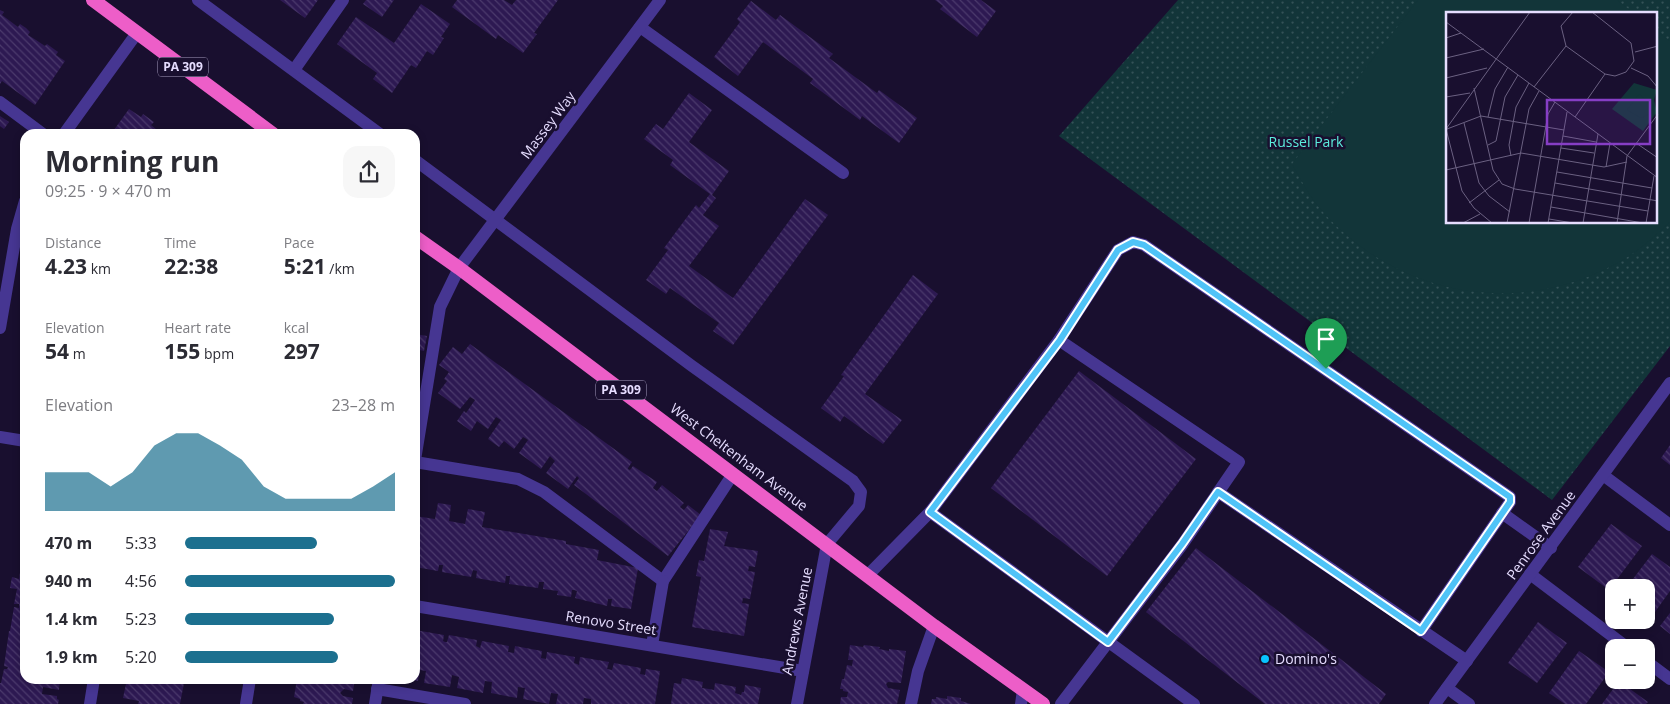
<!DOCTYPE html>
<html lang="en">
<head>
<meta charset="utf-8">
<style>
	:root { --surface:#fff; --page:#f7f7f7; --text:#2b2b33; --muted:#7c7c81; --accent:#1c708f }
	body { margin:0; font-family:"Open Sans",sans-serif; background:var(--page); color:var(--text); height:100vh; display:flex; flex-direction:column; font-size:19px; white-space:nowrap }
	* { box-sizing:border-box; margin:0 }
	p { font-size:16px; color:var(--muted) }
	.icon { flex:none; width:28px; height:28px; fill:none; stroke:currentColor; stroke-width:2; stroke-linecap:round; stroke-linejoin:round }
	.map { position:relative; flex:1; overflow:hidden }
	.details { position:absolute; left:20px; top:129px; width:400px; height:555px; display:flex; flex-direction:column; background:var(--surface); border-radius:15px; box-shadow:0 2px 8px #0003 }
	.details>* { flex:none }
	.tools { position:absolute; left:1605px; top:579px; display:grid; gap:10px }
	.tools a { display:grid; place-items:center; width:50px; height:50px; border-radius:10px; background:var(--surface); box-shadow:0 2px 8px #0003; font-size:25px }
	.pin { position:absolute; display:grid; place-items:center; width:42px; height:42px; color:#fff; margin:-51px -21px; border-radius:50% 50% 50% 0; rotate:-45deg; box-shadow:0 0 5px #0007 }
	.pin .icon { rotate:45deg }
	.round { display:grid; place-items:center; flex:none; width:52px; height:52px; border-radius:15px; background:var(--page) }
	.headline { display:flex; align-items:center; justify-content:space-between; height:85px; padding:0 25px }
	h1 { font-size:28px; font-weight:700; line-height:38px }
	.metrics { display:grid; grid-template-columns:repeat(3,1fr); gap:8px; height:85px; padding:5px 25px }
	.metrics div { display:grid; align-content:center }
	.metrics b { font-size:21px; font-weight:700 }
	.metrics small { font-size:14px; font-weight:400 }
	.metrics p { font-size:14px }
	.chart { height:140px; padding:10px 25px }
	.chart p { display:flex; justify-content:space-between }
	.chart svg { width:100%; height:90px; margin-top:5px; fill:var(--accent); opacity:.7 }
	ul { padding:0 25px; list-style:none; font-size:16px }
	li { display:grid; grid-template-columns:80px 60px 1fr; align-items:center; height:38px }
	li i { height:12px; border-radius:6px; background:var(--accent) }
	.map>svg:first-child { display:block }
	.park { fill:url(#park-dots); fill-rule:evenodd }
	.pitch { fill:#123539 }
	.building { fill:url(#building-back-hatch) }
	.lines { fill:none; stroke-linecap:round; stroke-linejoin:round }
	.service { stroke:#463692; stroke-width:12 }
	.minor { stroke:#463692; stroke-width:12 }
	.trunk { stroke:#ed5ec8; stroke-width:14 }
	.route-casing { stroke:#fff; stroke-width:10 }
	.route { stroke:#4fc3f7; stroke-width:6 }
	.poi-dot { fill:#09c4ff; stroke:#190f2f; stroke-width:2 }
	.labels { text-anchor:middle; stroke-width:5; stroke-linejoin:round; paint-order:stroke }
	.shield { fill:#190f2f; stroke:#a89fc1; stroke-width:1 }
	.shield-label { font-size:12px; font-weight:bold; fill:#e6ddff }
	.street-label { font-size:14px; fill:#e6ddff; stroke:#190f2f }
	.park-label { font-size:14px; fill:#5cecdc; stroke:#190f2f }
	.poi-label { font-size:14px; fill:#e6ddff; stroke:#190f2f; text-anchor:start }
	.inset-road { fill:none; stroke:#6b6182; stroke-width:1 }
	.view { fill:#863ec5; fill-opacity:0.15; stroke:#863ec5; stroke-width:2.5 }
	.inset-edge { fill:none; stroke:#e6ddff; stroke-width:2.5 }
</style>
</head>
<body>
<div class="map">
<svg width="1670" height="704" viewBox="0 0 1670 704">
	<defs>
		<pattern id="park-dots" width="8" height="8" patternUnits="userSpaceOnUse" patternTransform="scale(1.25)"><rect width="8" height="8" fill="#123539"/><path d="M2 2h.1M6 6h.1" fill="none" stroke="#345257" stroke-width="1.8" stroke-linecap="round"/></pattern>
		<pattern id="building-back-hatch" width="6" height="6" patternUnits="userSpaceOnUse" patternTransform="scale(1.25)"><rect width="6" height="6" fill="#2d1952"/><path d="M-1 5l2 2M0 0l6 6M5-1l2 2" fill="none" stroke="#4b3a6c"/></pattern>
	</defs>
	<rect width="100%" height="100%" fill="#190f2f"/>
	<path class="park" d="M1178,0H1670V346L1552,500L1059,136ZM1448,14H1656V222H1448Z"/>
	<path class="pitch" d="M1418,0H1617L1635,14H1448V222H1656V31L1670,41V222C1656,235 1642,248 1626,258C1525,319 1401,299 1323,212C1310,197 1301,180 1292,164Z"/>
	<g class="building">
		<path d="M280,0H318L305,18Z"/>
		<path d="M366,0H394L382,17L363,4Z"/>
		<path d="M457,0H504L512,5L516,0H558L534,33L537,34L523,53L498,35L496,39L452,7Z"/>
		<path d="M935,0H981L996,11L977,37L940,9L943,6Z"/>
		<path d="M751,1L776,20L780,15L833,54L829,58L877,93L879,90L917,118L899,143L862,116L860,120L810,83L813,79L763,42L738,76L714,57L740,22L737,19Z"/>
		<path d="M421,4L450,24L441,37L444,38L433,55L427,51L416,68L411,65L392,93L373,79L377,73L337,44L356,17L394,43Z"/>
		<path d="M0,10L4,12L2,15L18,27L20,24L26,28L30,32L28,35L36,40L45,46L47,44L58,52L56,55L65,61L35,105L2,81L0,84Z"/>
		<path d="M689,93L712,110L689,142L729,171L712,195L716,198L703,215L719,226L689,266L733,298L805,199L828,215L733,345L713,331L719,323L670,288L666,294L646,280L668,250L664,248L696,205L699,208L710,194L670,165L673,160L644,139L656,124L663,129Z"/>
		<path d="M129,109L141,117L143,114L154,122L151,125L162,134H111Z"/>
		<path d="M0,116L9,122L4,129L0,126Z"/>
		<path d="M913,275L938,294L865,394L902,420L883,444L844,416L840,422L821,408L844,376L841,375Z"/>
		<path d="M415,301L420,302L416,325H415Z"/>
		<path d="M415,334L427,336L424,351L415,349Z"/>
		<path d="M470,344L632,462L628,468V469L630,470L633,466L657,482L653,488L657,491L662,485L684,503L680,507L684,510L688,505L701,515L668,556L574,485L579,478L577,476L568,489L546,473L555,461L550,456L541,469L519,453L528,440L525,438L523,437L514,449L504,441L499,447L488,439L501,420L496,417L488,429L477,421L471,431L457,421L464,411L466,413L475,400L470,397L460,409L438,393L447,381L444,379L449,372L439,365L453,347L462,354Z"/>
		<path d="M1079,371L1196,459L1107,576L991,488Z"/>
		<path d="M1670,445V465L1661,458Z"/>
		<path d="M438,503L451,505L449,521L465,524L468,509L485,512L482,527L566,541V544L599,550L597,560L638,568L631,609L611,606L612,599H608L607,606L575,598L577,591L574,590H572L571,597L557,595L558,591L543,589L544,582H539L538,588L509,584L510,576H506L505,583L476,578L477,571L473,570L471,577L442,572L443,565H439L438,571L415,567V516L435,519Z"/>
		<path d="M1611,524L1642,546L1609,590L1578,567Z"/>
		<path d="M710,529L728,532L724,546L758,551L755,567L749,566L748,571L755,572L750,599L743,598L742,603L749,604L744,636L692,627L701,577L696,576L699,560L704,561Z"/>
		<path d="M24,548L25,679H60L59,690L43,687L42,694L57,696V699L59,700L58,704H0V683H1L4,669H7L8,667L4,666L9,631H10L14,607L19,608V604H14L17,589L10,588L12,577L19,579Z"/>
		<path d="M1196,548L1386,694L1379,704H1265L1146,612Z"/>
		<path d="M1652,554L1670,567V591L1650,619L1646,616V588H1626Z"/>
		<path d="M1670,613V634L1660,626Z"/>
		<path d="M1538,622L1567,643L1537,683L1508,663Z"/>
		<path d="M415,630L444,635L443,641L445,642H447L449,635L477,640L476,646L480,648L482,641L509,646L508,652L514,653L515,646L542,651L541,658L546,659L547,652L575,657L574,663L577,664L579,665L580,657L609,662L607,669L612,670L614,663L641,668L640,674L645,675L646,669L660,671L655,704H591V699L584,698L583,704H556L558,694L551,693L549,704L523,699L525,688L518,687L517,698L491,693L492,682L485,681L483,693L457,688L459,677L452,675L450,687L424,683L426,671L420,670L418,681L409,680L415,679Z"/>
		<path d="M850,645L863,647L864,645L880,647L879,649L889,651V649L906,651L901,683L888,682L886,684L888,688L900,690L897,704H840L841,697H847L848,692L843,691V689H840L842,679H844L847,665L852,666L853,660H848Z"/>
		<path d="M1579,651L1609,672L1586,704H1565L1549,693Z"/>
		<path d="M682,678L703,682L702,688L709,689L714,690L715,683L736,687L735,693L741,695L742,692H744L745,685L761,688L758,704H671L674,683L681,684Z"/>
		<path d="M127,679H181L180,683H184L180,704H138L139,701L123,698Z"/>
		<path d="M297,679H355L353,691L344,689L340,693L343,696L353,698L352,704H303L304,702L300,701V699L294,697Z"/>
		<path d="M1619,681L1648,702L1646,704H1602Z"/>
		<path d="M947,696L961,698V701L971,704H931L932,699H936V697L947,699Z"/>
	</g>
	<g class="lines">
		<g class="service">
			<path d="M198,0L380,134"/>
			<path d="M640,27L843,173"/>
			<path d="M294,70L343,0"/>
			<path d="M0,102L43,134"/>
			<path d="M415,160L692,366L853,481L861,492L859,506L827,544"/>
			<path d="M1059,340L1239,462L1182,545L1061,704"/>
			<path d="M415,460L440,307L459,268"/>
			<path d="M415,462L518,479L544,492L663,581L733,474"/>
			<path d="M1218,492L1467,661"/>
			<path d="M930,512L1059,340L1118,250L1133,242L1144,245L1510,497V502L1421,631"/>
			<path d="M1502,513L1551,548"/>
			<path d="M1530,574L1628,648"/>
			<path d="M868,575L930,512L1194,704"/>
			<path d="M652,645L663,581"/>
			<path d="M1646,661L1670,679"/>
			<path d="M377,689L465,704"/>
			<path d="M90,704L94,679"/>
			<path d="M375,704L379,679"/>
			<path d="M911,704L918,671L934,626"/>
		</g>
		<g class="minor">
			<path d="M64,134L137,33"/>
			<path d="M459,268L660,0"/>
			<path d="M0,328L17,229L25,201"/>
			<path d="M0,437L25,441"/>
			<path d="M1603,475L1670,525"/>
			<path d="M415,606L803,671"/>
			<path d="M1447,688L1469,704"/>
			<path d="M246,704L250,679"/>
			<path d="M797,704L827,544"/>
			<path d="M1021,704L1023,690"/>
			<path d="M1435,704C1514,597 1592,490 1670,383"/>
		</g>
		<g class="trunk">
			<path d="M93,0L273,134"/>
			<path d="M415,237L459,268L934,626L1043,704"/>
		</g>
	</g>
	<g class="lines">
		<defs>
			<path id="route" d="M1133,242L1144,245L1510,497V502L1421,631L1218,492L1182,544L1108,642L930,512L1060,340L1118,250Z"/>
		</defs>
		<use href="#route" class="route-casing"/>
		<use href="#route" class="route"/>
	</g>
	<circle class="poi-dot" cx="1265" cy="659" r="5"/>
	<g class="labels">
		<g class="shield">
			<rect x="158" y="57.5" width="50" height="19" rx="4"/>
			<rect x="596" y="380.5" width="50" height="19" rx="4"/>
		</g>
		<g class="shield-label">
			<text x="183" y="71">PA 309</text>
			<text x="621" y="394">PA 309</text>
		</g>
		<g class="street-label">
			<text transform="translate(548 125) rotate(-53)" y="5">Massey Way</text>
			<text transform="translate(739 457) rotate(37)" y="5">West Cheltenham Avenue</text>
			<text transform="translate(1541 535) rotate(-54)" y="5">Penrose Avenue</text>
			<text transform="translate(797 621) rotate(-79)" y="5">Andrews Avenue</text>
			<text transform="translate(611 623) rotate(9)" y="5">Renovo Street</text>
		</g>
		<g class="park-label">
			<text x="1306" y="147">Russel Park</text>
		</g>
		<g class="poi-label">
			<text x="1275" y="664">Domino's</text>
		</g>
	</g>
	<g transform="translate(1446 12)">
		<rect width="211" height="211" fill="#190f2f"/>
		<path d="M188,71L211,78L208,88L211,100L197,119L166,97Z" fill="#123539"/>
		<path d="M193,82L208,94L204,102L195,106L181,98Z" fill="#123539"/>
		<path class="inset-road" d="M127,0L115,14L120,34L159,62L169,64L180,60L188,49L185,31L146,0M0,10L212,166M0,26L15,21M189,40L212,34M0,46L38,37M185,56L202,64L212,76M0,66L41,56M88,75L120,34M28,76L47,158L56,172L69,177L202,199M0,85L24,81M42,105L49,77L62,55M129,105L159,62M18,111L33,171L43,184L64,200M1,117L35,104L118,118M117,124L150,130M190,131L212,146M42,133L50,129L59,85L72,63M115,136L148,141M65,144L63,133L70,95L83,71M160,155L164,131M0,158L75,141L158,155L181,150M111,160L206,176M109,171L212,189M23,191L53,168M105,195L197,211M103,207L127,211M17,211L34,202M46,211L28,196L16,179L0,117L84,0M61,211L83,97L93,79M83,211L102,102L109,90M102,211L121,100M137,211L152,122M171,211L181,144L212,102M200,211L208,164"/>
		<path class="view" d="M101,88H204V132H101Z"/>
		<rect width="211" height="211" class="inset-edge"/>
	</g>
</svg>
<div class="tools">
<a>+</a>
<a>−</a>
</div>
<div class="pin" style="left:1326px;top:369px;background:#1e9e55"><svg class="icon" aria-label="arrive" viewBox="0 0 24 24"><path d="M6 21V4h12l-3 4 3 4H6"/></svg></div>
<section class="details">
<div class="headline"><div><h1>Morning run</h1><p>09:25 · 9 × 470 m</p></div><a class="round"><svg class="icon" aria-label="share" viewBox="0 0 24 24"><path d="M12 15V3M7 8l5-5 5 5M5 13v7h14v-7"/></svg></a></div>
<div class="metrics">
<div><p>Distance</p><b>4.23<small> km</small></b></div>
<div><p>Time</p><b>22:38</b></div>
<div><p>Pace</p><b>5:21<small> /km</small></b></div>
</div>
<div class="metrics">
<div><p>Elevation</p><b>54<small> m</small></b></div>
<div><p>Heart rate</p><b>155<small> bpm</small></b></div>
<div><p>kcal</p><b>297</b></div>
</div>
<div class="chart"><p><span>Elevation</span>23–28 m</p>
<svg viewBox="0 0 160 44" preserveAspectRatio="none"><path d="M0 44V25L10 25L20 25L30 32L40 25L50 12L60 6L70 6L80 12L90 19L100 32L110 38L120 38L130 38L140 38L150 32L160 25V44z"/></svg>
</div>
<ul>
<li><b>470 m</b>5:33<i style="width:63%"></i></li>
<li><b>940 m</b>4:56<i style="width:100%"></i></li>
<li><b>1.4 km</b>5:23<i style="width:71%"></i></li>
<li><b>1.9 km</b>5:20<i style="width:73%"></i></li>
</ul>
</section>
</div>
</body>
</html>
